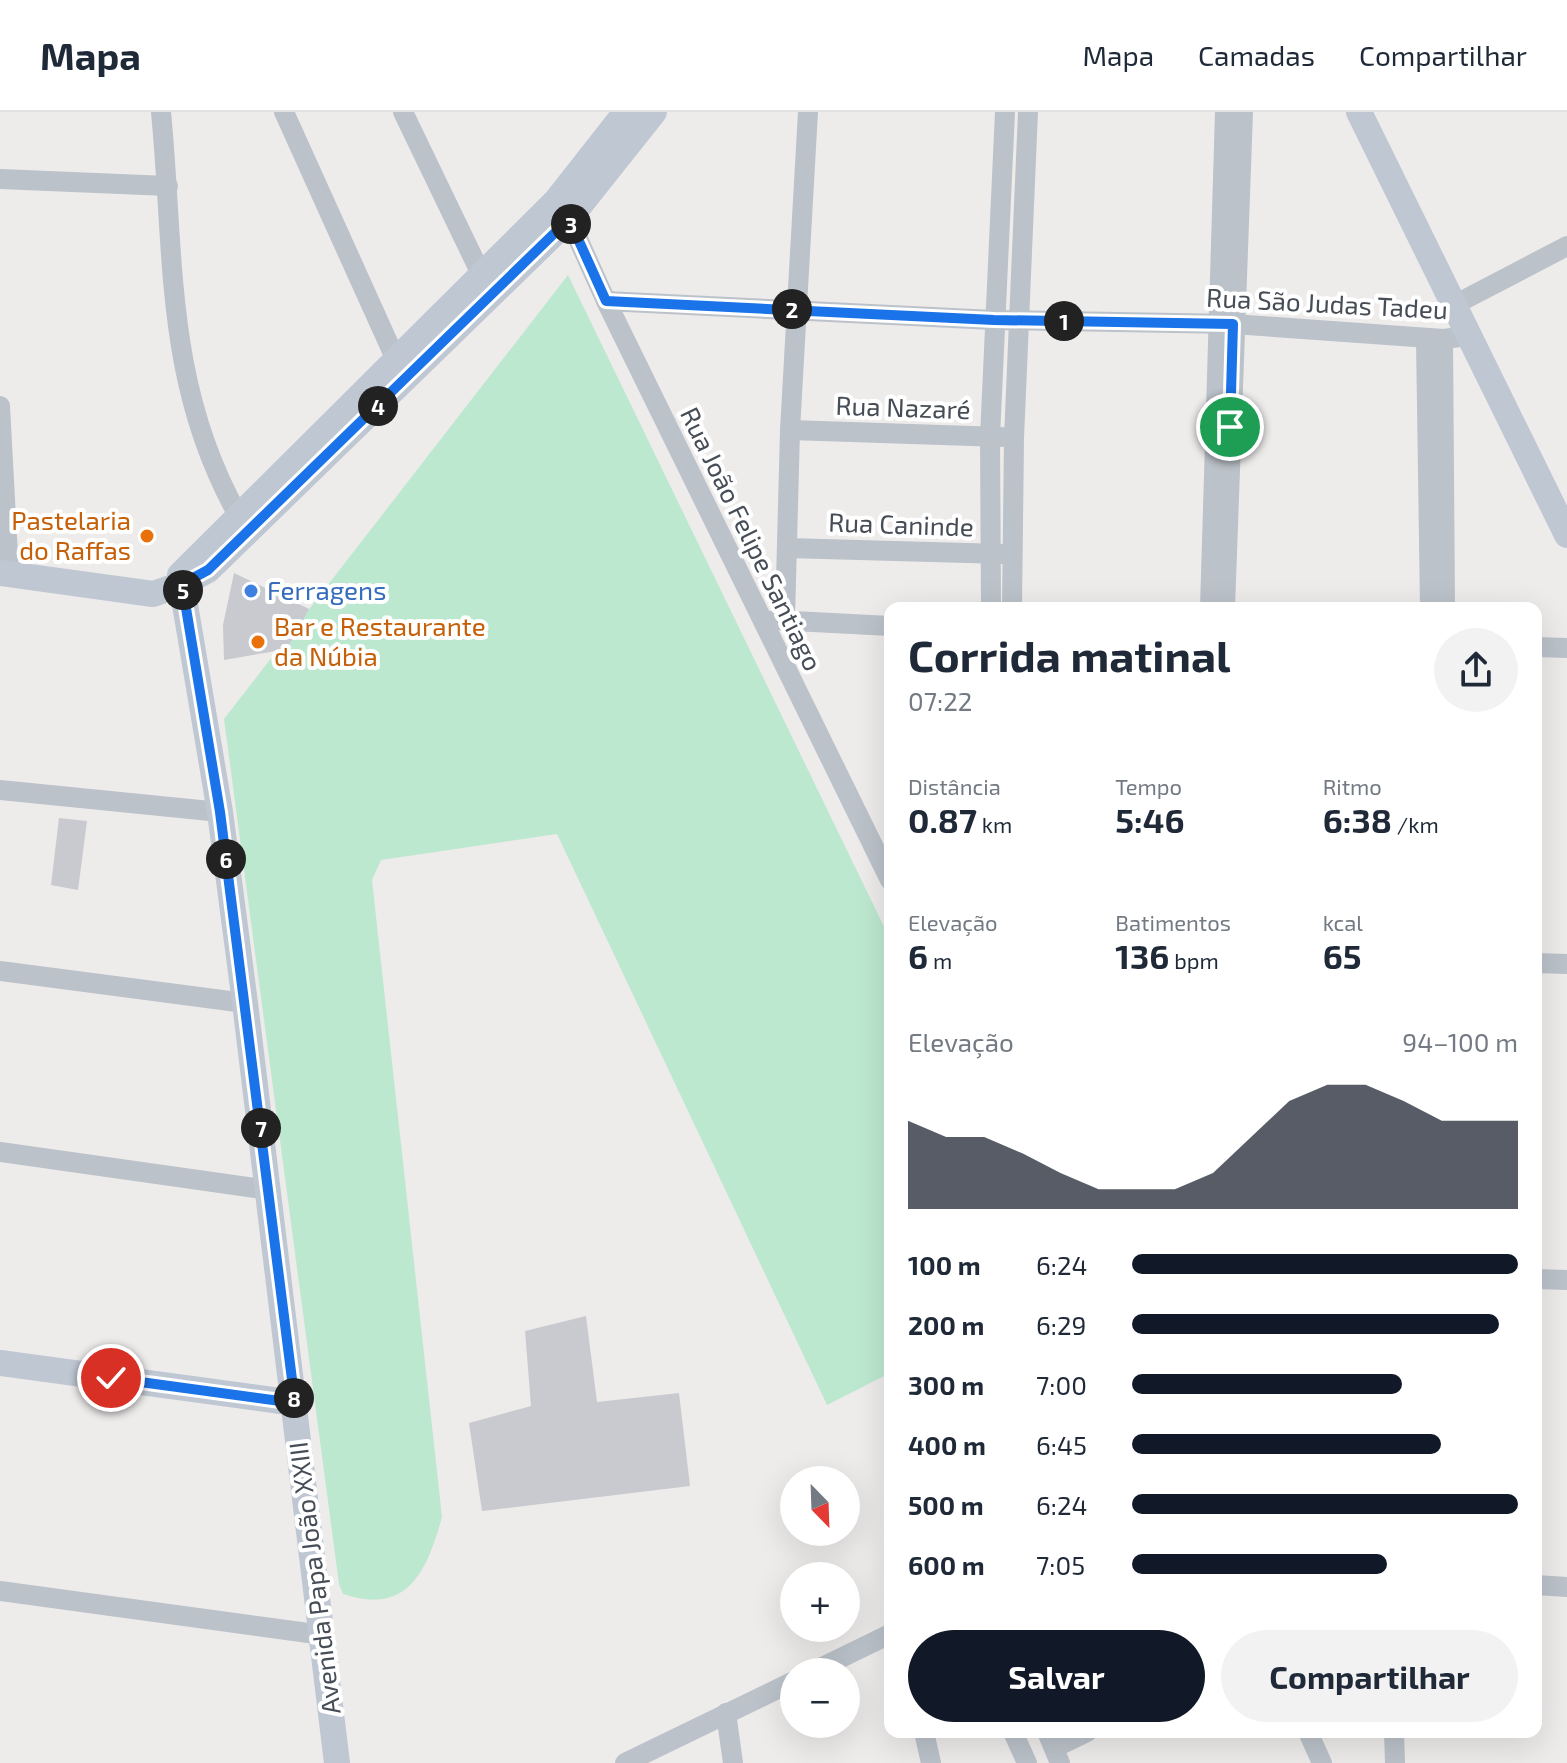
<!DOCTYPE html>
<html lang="pt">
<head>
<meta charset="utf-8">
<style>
	:root { --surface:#fff; --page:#f2f2f3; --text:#1f2937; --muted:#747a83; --line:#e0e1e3; --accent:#111827 }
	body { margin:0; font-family:"Exo 2",sans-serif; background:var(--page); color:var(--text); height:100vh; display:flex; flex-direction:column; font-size:30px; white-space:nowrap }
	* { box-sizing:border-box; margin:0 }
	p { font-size:26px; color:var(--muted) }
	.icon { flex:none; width:44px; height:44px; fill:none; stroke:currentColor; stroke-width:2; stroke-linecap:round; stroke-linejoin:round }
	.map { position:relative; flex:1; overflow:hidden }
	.details { position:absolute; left:884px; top:490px; width:658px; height:1136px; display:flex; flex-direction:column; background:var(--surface); border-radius:16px; box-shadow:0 8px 32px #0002 }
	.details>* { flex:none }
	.needle { width:52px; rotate:157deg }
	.tools { position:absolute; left:780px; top:1354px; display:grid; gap:16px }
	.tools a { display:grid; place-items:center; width:80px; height:80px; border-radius:50%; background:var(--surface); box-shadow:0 8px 32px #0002; font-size:40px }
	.pin { position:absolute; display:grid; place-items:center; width:68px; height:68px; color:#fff; margin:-34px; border:4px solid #fff; border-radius:50%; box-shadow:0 2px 8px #0007 }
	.km { position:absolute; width:40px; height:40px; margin:-20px; border-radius:50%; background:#222; color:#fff; font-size:22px; line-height:40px; text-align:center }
	.round { display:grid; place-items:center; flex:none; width:84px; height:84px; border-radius:42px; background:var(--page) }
	.summary { display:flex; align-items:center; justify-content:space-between; height:136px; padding:0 24px }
	h1 { font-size:44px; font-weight:700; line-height:60px }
	.figures { display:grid; grid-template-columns:repeat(3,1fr); gap:12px; height:136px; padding:8px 24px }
	.figures div { display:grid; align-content:center }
	.figures b { font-size:34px; font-weight:700 }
	.figures small { font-size:22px; font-weight:400 }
	.figures p { font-size:22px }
	.chart { height:224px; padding:16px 24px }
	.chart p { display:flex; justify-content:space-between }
	.chart svg { width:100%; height:144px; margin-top:8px; fill:var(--accent); opacity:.7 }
	.button { display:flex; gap:16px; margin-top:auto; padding:16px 24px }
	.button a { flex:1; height:92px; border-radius:48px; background:var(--accent); color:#fff; font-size:32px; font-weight:700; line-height:92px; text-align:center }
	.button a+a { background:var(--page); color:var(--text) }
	ul { padding:0 24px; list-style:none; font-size:26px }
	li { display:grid; grid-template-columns:128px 96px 1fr; align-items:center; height:60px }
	li i { height:20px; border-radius:10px; background:var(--accent) }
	header { display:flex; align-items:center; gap:48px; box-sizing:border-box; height:112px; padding:0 40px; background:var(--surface); border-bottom:2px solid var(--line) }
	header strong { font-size:38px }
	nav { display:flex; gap:44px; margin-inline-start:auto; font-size:28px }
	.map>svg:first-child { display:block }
	.green { fill:#bde8d0 }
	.building { fill:#c9cad0 }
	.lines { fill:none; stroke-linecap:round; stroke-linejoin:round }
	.street { stroke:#bbc2c9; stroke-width:20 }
	.secondary { stroke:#bfc7d3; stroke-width:26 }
	.route-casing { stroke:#fff; stroke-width:16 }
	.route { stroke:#1a73e8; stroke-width:10 }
	.food-dot { fill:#e8710a; stroke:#fff; stroke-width:3 }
	.shop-dot { fill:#3f7fe0; stroke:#fff; stroke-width:3 }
	.labels { text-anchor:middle; stroke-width:8; stroke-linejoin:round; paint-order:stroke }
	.street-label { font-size:26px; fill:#464d56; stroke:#fff }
	.food-label { font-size:26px; fill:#c56008; stroke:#fff; text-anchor:end }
	.shop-label { font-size:26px; fill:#366cbe; stroke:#fff; text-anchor:start }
</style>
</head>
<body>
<header>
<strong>Mapa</strong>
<nav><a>Mapa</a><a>Camadas</a><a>Compartilhar</a></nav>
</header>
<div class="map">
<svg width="1567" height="1651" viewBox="0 0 1567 1651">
	<rect width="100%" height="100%" fill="#eeebeb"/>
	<path class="green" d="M568,163L890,827V1261L827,1293L557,722L381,748L372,768L442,1405C427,1459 408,1504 343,1482L339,1472L224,607Z"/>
	<g class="building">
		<path d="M234,461L309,497L287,537L224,548L223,513Z"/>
		<path d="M59,706L87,709L78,778L51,773Z"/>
		<path d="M586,1204L597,1290L679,1281L690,1374L482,1399L469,1311L531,1294L525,1219Z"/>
	</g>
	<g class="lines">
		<g class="street">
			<path d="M161,0C175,145 164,271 238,403"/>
			<path d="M284,0L401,259"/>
			<path d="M403,0L482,164"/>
			<path d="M0,67L168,74"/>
			<path d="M569,107L606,189L890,768"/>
			<path d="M606,189L994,208L1233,212L1443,227L1469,224"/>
			<path d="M1454,193L1567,134"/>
			<path d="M1426,226L1430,496"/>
			<path d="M1443,227L1445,496"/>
			<path d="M0,294L9,462"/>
			<path d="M790,318L1002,325"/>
			<path d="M787,436L1003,442"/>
			<path d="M991,496L990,325L1005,0"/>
			<path d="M1012,496L1014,326L1028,0"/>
			<path d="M1210,496L1225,0"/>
			<path d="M1225,496L1243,0"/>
			<path d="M785,507L790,318L808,0"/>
			<path d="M774,508L890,514"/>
			<path d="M1536,535L1567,536"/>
			<path d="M0,678L220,700"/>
			<path d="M1536,851L1567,852"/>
			<path d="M0,859L245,891"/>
			<path d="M0,1040L269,1078"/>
			<path d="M1536,1167L1567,1168"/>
			<path d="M1536,1473L1567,1475"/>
			<path d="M0,1479L323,1523"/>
			<path d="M812,1560L890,1522"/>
			<path d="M726,1601L733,1651"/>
			<path d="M924,1620L931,1651"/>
			<path d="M1013,1620L1027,1651"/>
			<path d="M1047,1620L1060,1651"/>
			<path d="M1308,1620L1322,1651"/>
			<path d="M1394,1620L1395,1651"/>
			<path d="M1054,1636L1087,1620"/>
			<path d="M625,1651L794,1569"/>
		</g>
		<g class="secondary">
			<path d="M1359,0L1567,423"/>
			<path d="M0,461L153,482L182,472L208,458L569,107L654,0"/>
			<path d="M0,1251L295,1291"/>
			<path d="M337,1651L245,891L220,700L180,463L556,89L626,0"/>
		</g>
	</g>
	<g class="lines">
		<defs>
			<path id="route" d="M111,1266L295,1291L220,700L182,472L208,458L569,107L606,189L994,208L1233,212L1230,315"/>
		</defs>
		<use href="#route" class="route-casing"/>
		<use href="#route" class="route"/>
	</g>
	<g class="food-dot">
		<circle cx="147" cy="424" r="8"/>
		<circle cx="258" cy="530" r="8"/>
	</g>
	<circle class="shop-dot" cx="251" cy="479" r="8"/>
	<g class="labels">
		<g class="street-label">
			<text transform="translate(1327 192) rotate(3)" y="9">Rua São Judas Tadeu</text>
			<text transform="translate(903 296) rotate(2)" y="9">Rua Nazaré</text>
			<text transform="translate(901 413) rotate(2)" y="9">Rua Caninde</text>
			<text transform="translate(751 427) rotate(64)" y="9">Rua João Felipe Santiago</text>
			<text transform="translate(315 1466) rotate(-97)" y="9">Avenida Papa João XXIII</text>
		</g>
		<g class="food-label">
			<text x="131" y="418">Pastelaria<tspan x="131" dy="30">do Raffas</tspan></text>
			<text x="274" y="524" text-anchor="start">Bar e Restaurante<tspan x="274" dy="30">da Núbia</tspan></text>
		</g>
		<g class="shop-label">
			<text x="267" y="488">Ferragens</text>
		</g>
	</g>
</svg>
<div class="tools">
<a><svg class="needle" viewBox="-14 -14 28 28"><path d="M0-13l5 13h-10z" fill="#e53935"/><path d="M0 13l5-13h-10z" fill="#747a83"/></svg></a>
<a>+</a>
<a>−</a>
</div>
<div class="pin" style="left:1230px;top:315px;background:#1e9e55"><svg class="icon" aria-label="arrive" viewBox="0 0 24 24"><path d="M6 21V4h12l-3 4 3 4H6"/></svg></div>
<div class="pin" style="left:111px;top:1266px;background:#d93025"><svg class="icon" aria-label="check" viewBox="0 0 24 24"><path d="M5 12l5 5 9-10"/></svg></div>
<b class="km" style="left:1064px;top:209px">1</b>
<b class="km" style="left:792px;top:197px">2</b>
<b class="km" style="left:571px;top:112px">3</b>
<b class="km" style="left:378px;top:294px">4</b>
<b class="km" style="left:183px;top:478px">5</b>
<b class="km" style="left:226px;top:747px">6</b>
<b class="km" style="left:261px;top:1016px">7</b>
<b class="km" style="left:294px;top:1286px">8</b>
<section class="details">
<div class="summary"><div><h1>Corrida matinal</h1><p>07:22</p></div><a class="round"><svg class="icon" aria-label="share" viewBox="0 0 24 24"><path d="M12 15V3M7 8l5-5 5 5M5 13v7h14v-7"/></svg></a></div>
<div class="figures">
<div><p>Distância</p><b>0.87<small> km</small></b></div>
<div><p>Tempo</p><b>5:46</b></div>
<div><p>Ritmo</p><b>6:38<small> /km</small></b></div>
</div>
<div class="figures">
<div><p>Elevação</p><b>6<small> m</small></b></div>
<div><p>Batimentos</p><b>136<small> bpm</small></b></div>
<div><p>kcal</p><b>65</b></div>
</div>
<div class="chart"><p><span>Elevação</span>94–100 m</p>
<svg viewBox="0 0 160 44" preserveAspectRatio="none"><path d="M0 44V17L10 22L20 22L30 27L40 33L50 38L60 38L70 38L80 33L90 22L100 11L110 6L120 6L130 11L140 17L150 17L160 17V44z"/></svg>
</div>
<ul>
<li><b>100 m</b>6:24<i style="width:100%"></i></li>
<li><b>200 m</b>6:29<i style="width:95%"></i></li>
<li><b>300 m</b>7:00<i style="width:70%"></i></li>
<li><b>400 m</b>6:45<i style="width:80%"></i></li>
<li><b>500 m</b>6:24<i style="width:100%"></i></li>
<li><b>600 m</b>7:05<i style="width:66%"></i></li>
</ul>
<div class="button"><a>Salvar</a><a>Compartilhar</a></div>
</section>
</div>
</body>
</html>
